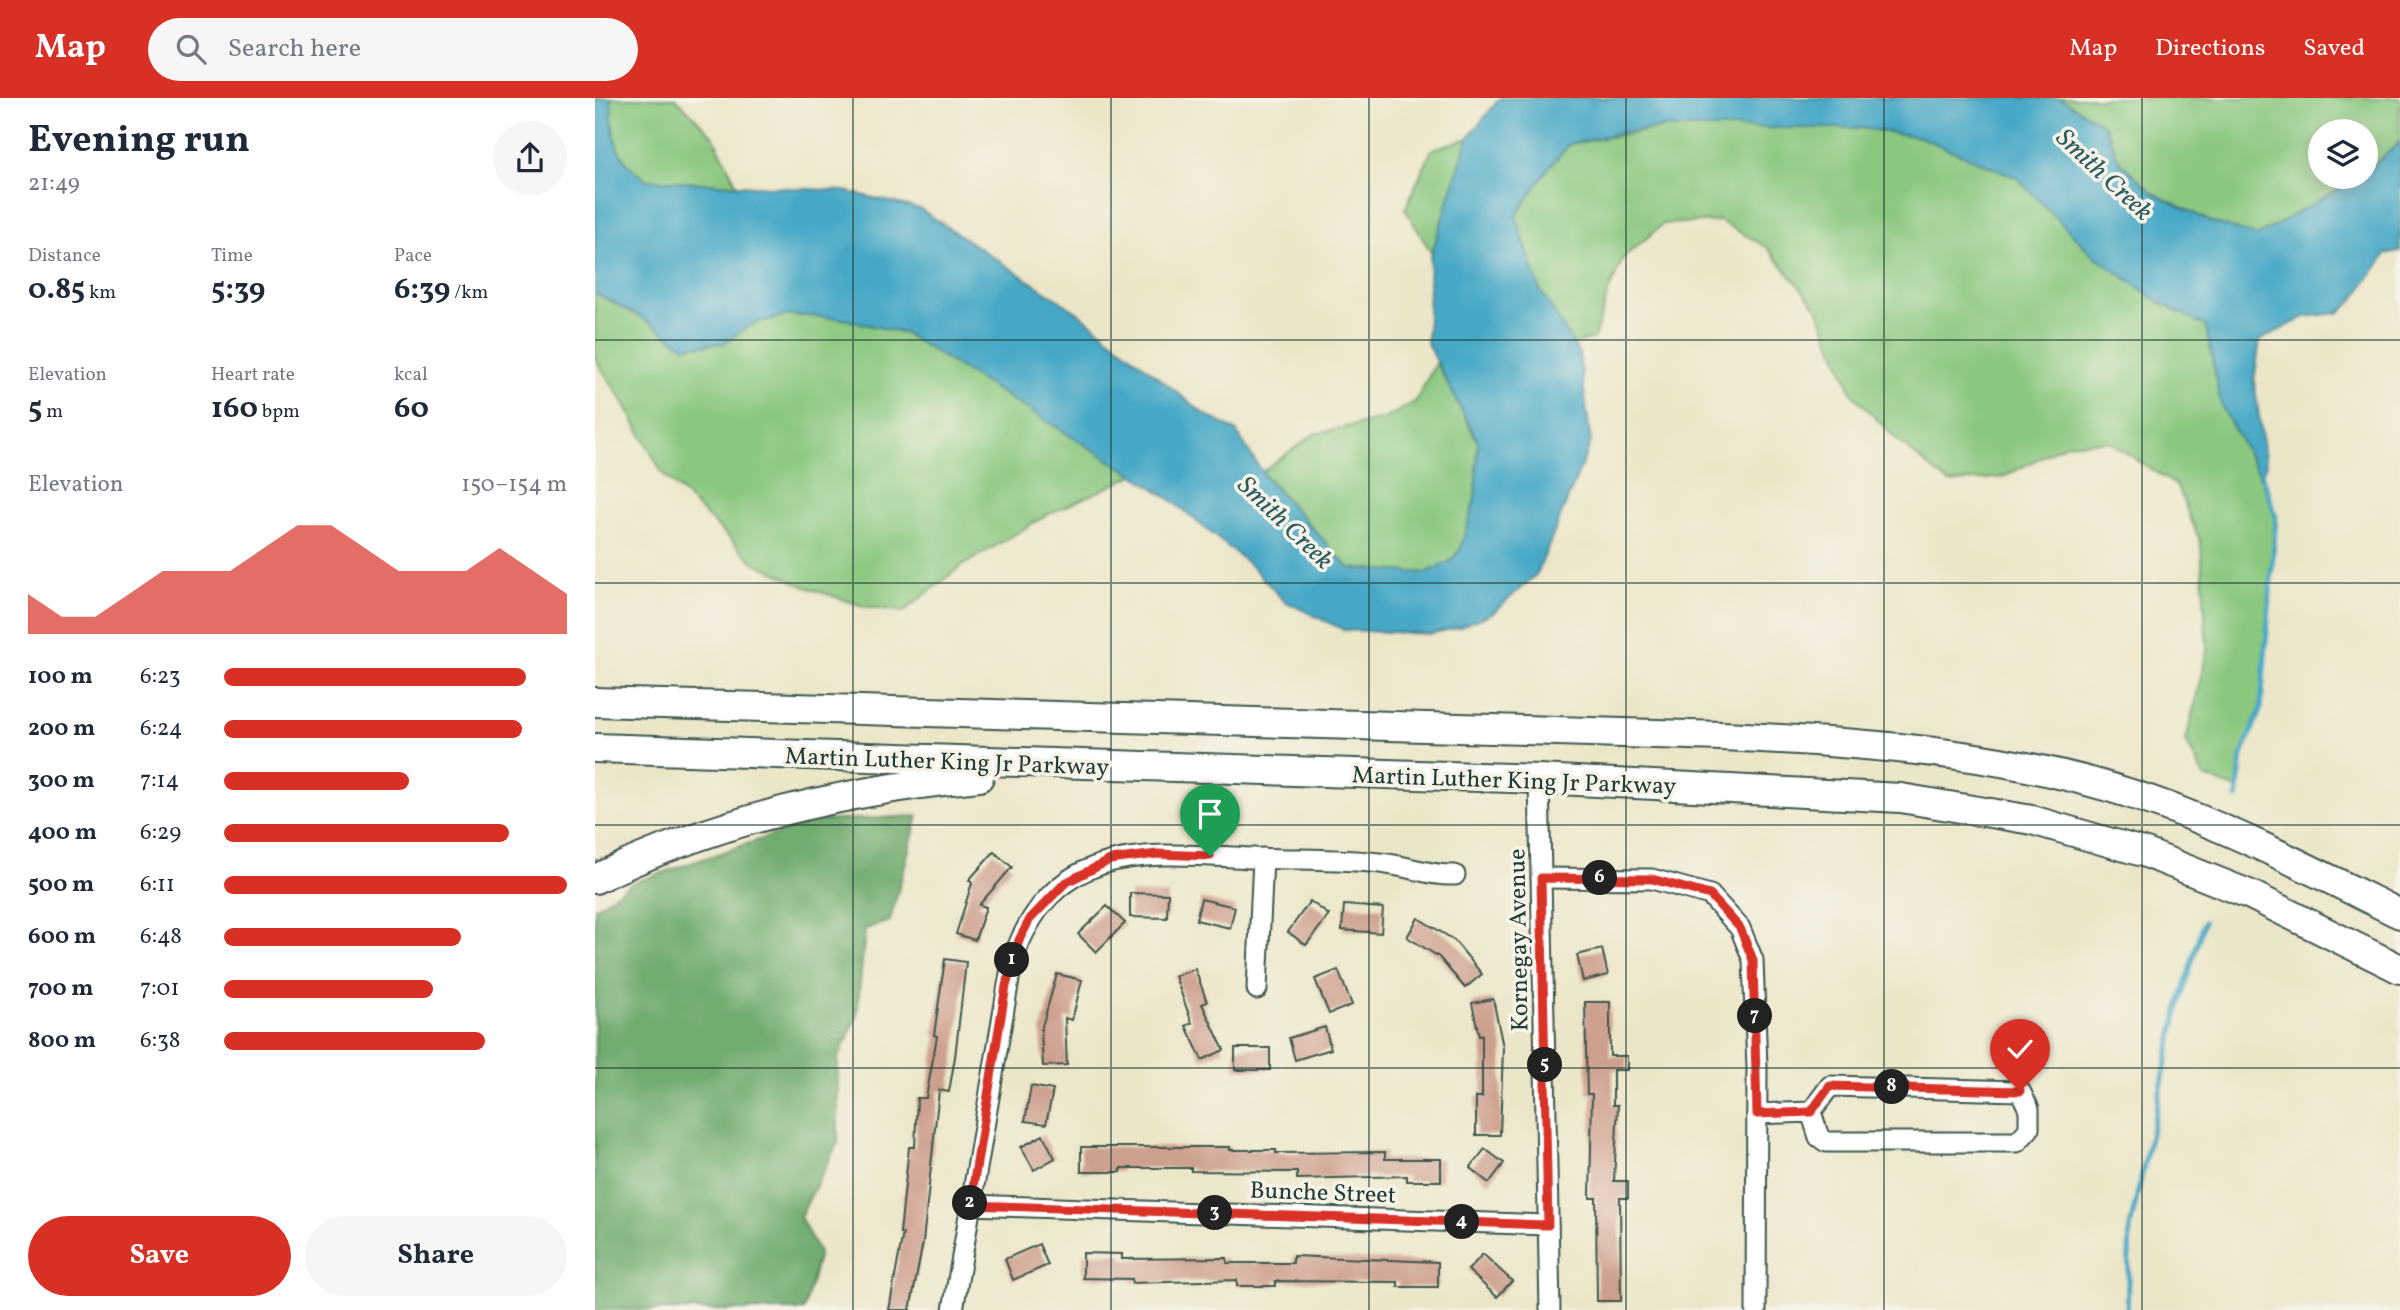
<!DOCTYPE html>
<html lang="en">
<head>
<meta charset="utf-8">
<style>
	:root { --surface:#fff; --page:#f6f6f7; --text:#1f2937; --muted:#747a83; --accent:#d93025 }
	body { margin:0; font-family:Vollkorn,serif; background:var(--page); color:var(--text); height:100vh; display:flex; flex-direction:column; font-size:26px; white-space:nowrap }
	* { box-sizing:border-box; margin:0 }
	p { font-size:23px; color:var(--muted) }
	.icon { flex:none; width:38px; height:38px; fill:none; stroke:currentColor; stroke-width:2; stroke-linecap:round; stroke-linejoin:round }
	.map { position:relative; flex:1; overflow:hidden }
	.panel { display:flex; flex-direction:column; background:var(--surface); width:595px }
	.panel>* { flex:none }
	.buttons { position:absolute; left:1713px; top:21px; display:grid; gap:14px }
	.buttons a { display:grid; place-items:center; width:70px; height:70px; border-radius:50%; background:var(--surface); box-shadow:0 4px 18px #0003; font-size:35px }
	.pin { position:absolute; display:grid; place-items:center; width:60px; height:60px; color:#fff; margin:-72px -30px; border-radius:50% 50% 50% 0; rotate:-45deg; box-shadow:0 0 7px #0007 }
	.pin .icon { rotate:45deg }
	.km { position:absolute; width:35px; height:35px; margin:-18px; border-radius:50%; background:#222; color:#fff; font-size:19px; line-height:35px; text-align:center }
	.round { display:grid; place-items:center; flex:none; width:74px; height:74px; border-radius:37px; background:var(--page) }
	.overview { display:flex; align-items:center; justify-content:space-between; height:119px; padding:0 28px }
	h1 { font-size:38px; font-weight:700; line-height:52px }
	.stats { display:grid; grid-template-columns:repeat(3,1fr); gap:10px; height:119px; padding:7px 28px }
	.stats div { display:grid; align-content:center }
	.stats b { font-size:30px; font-weight:700 }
	.stats small { font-size:19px; font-weight:400 }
	.stats p { font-size:19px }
	.chart { height:196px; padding:14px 28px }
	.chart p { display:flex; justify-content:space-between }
	.chart svg { width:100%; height:126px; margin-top:7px; fill:var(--accent); opacity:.7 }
	.button { display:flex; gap:14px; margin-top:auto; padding:14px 28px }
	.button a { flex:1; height:80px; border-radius:42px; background:var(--accent); color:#fff; font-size:28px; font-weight:700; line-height:80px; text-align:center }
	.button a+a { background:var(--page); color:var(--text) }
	ul { padding:0 28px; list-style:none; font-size:23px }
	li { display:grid; grid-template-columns:112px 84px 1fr; align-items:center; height:52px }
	li i { height:18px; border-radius:9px; background:var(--accent) }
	header { display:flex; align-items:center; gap:42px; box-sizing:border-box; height:98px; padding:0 35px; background:var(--accent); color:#fff }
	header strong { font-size:33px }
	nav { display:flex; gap:38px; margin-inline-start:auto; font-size:24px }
	.search { width:490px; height:63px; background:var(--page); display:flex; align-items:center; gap:18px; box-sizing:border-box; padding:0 24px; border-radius:38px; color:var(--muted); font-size:26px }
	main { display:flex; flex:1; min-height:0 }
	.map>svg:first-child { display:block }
	.green { fill:#8ac87f; stroke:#54825a; stroke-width:2 }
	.forest { fill:#6fac6e; stroke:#477451; stroke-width:2 }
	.water { fill:#47a8c6; stroke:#33727d; stroke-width:2 }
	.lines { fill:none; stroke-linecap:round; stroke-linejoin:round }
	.stream { stroke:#47a8c6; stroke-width:5 }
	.building { fill:#cd9f8e }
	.minor-casing { stroke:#3e564a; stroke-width:23 }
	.highway-casing { stroke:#3e564a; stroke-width:32 }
	.minor { stroke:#fff; stroke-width:19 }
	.highway { stroke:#fff; stroke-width:28 }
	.route-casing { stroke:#fff; stroke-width:14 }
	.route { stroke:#d93025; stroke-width:9 }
	.grid { fill:none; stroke:#1f3d34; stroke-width:2; stroke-opacity:0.55 }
	.labels { text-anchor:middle; stroke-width:7; stroke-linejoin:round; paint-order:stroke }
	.street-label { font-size:24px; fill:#1f3d34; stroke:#f7f3e8 }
	.water-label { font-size:26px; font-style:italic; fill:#2b5d60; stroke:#f7f3e8 }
</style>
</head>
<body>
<header>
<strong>Map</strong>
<div class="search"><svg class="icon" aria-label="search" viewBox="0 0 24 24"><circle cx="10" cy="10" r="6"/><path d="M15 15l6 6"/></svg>Search here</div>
<nav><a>Map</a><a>Directions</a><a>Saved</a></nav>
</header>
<main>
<section class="panel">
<div class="overview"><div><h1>Evening run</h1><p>21:49</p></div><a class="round"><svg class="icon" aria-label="share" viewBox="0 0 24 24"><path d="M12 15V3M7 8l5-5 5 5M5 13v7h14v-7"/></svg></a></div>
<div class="stats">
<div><p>Distance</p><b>0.85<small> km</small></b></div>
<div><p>Time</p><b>5:39</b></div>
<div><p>Pace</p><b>6:39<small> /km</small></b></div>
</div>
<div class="stats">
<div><p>Elevation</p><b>5<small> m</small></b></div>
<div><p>Heart rate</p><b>160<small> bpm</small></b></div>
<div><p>kcal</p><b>60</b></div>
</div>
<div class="chart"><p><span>Elevation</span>150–154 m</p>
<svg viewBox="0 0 160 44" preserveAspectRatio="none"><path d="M0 44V30L10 38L20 38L30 30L40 22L50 22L60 22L70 14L80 6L90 6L100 14L110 22L120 22L130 22L140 14L150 22L160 30V44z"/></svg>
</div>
<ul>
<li><b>100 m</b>6:23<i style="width:88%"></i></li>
<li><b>200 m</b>6:24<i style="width:87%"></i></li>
<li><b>300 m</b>7:14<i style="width:54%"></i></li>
<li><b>400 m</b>6:29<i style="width:83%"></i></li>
<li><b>500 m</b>6:11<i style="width:100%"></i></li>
<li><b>600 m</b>6:48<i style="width:69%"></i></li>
<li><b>700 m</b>7:01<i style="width:61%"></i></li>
<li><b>800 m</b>6:38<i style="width:76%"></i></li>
</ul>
<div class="button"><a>Save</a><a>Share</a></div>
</section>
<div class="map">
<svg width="1805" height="1212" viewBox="0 0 1805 1212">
	<rect width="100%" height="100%" fill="#f7f3e8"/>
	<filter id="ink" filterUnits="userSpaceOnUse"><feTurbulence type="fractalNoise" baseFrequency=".0143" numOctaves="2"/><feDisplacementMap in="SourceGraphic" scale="14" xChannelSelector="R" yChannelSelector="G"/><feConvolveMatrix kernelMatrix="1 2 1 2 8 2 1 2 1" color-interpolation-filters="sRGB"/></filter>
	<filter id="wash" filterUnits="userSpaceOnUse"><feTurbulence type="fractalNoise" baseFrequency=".00686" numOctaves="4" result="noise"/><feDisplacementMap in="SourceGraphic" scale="28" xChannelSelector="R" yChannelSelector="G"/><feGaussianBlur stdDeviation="1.57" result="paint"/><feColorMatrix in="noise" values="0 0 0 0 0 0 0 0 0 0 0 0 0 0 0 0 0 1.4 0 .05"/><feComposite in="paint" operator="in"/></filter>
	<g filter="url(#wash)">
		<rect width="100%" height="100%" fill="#ece6c9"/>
		<g class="green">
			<path d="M16,0H81L118,38L142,87L52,82C18,60 18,38 16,0Z"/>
			<path d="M1465,0H1805V44L1771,74V33H1726V79H1765L1662,138L1614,123L1558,95L1525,64L1509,27Z"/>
			<path d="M1068,30H1267L1325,39L1421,79L1497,156L1564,204L1611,228L1626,307L1666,380L1681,419L1666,610L1647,657L1642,691L1609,679L1591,643L1612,553L1606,445L1582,388L1513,343L1471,346L1408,379L1354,385L1303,343L1258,297L1222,210L1173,150L1125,123L1068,126L1029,159L1014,192L999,240L978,246L945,192L921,118L954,69L975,46Z"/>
			<path d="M873,40L837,156L810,111L837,51Z"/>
			<path d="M0,195L46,219L90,249L129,245L160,225L195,217L243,220L309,235L539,377L452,417L365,469L308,514L268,508L211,489L160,465L67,375L28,303L0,261Z"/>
			<path d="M841,264L883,344L880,401L865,452L856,463L831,475L754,470L667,374L719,336L789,321L821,303Z"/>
		</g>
		<path class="forest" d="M323,718L295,823L270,831L262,918L243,960V1044L205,1119L224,1155L209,1212H0V810L35,786L219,723Z"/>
		<path class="water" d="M0,0H16C18,38 17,60 52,82L250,93L325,111L482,214L608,315L641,333L671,380L754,470L831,475L856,463L865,452L880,401L883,344L832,245L835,160L873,40L905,0H1465L1509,27L1525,64L1558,95L1614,123L1662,138L1765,79H1771V74L1805,44V153L1791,156L1757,204L1743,215L1710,219L1665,242L1659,283L1671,368L1666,380L1626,307L1611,228L1564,204L1497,156L1421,79L1325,39L1267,30H1068L1031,34L975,46L954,69L921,118L945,192L984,255L996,344L942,476L898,515L865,529L835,536L749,532L689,503L655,467L572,399L539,377L309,235L243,220L195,217L160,225L129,245L90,249L46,219L0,195Z"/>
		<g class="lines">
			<g class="stream">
				<path d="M1642,700L1647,657L1666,610L1681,419L1666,374"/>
				<path d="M1532,1212L1535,1130L1585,903L1609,824"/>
			</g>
		</g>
		<g id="blocks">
			<g class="building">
				<path d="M399,754L417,769L384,807L391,809L380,842L361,836L377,785L374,782Z"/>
				<path d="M535,795L573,796L572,820L535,819Z"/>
				<path d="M606,801L640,809L635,830L601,822Z"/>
				<path d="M715,803L734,817L711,847L693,834Z"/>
				<path d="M749,807L788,810L786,835L747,832Z"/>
				<path d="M512,808L530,825L501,854L483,836Z"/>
				<path d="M823,820L859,842L887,876L870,890L844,859L812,839Z"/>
				<path d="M1007,851L1013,877L988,883L982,857Z"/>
				<path d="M350,861L371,864L360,959L354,994L344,992L328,1144L315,1212H294L308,1135H305L314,1049H320L322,1000H331L342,938L339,937Z"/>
				<path d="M600,871L612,904L607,906L629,952L607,962L591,928L597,925L580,878Z"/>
				<path d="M743,872L757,907L734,916L720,881Z"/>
				<path d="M462,876L487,882L477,922L470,920L472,967L448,968L446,932Z"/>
				<path d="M898,901L908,949L905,1037H881V999H887V937L884,938L877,905Z"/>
				<path d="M990,904H1015V958H1032V972H1018V1007H1023L1019,1083H1033V1100H1025L1026,1203H1002L1001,1100H995L997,996H992Z"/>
				<path d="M730,929L736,951L700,962L694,940Z"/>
				<rect x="640" y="950" width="35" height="22"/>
				<path d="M436,988L458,992L451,1026L430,1023Z"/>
				<path d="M448,1037L460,1060L439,1072L426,1049Z"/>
				<path d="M486,1049H635V1052H681V1055L790,1054V1061H846V1083H812V1078L702,1081V1074L596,1073V1070H526V1074H486Z"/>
				<path d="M890,1051L909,1065L894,1085L875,1070Z"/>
				<path d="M444,1146L453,1167L418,1182L410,1161Z"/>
				<path d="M488,1155L527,1156V1161L632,1160V1165H698V1158L843,1164V1189H803V1184L680,1183V1188H642V1182L537,1185V1181L488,1180Z"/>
				<path d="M888,1156L917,1183L902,1199L873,1172Z"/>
			</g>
		</g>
	</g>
	<g filter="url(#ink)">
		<use href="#blocks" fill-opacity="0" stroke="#3e564a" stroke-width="2"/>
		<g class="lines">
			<defs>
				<g id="minor">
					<path d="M944,681L955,1212"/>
					<path d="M946,780L1057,781L1115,797L1145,830L1158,862L1162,969L1161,1212"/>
					<path d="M662,891L668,760"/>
					<path d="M1162,1016L1216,1014L1235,988L1425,993L1434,1011V1031L1422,1044H1231L1224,1039L1216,1014"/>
					<path d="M375,1107L953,1127"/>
					<path d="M358,1212L417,864C458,741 554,755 659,760C703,762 749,760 792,766C816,769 836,778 860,777"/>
				</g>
				<g id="highway">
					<path d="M0,604L1127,638C1284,645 1442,656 1589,715C1663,744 1734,781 1805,816"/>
					<path d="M0,650L944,681L1306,700L1437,722L1551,755L1656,797L1805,871"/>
					<path d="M0,781C122,722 250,692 384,679"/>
				</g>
			</defs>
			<use href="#minor" class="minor-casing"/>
			<use href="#highway" class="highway-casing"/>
			<use href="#minor" class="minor"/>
			<use href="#highway" class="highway"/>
		</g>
	</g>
	<g class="lines" filter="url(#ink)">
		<defs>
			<path id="route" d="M615,758L562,756L515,762L470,785L435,821L424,842L411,888L375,1107L953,1127L946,780L1057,781L1115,797L1145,830L1158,862L1162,1016L1216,1014L1235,988L1425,993"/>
		</defs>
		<use href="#route" class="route-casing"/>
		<use href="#route" class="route"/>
	</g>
	<path class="grid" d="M258,0V1212M516,0V1212M774,0V1212M1031,0V1212M1289,0V1212M1547,0V1212M0,242H1805M0,485H1805M0,727H1805M0,970H1805"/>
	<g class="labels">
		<g class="street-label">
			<text transform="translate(352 663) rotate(2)" y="8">Martin Luther King Jr Parkway</text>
			<text transform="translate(919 682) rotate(2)" y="8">Martin Luther King Jr Parkway</text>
			<text transform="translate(923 842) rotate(-91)" y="8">Kornegay Avenue</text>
			<text transform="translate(728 1094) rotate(2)" y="8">Bunche Street</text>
		</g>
		<g class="water-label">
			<text transform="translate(1510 76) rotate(43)" y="9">Smith Creek</text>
			<text transform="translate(691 424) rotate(44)" y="9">Smith Creek</text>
		</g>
	</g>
</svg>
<div class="buttons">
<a><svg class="icon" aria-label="layers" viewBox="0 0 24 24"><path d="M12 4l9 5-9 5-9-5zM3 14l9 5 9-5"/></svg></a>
</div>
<div class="pin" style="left:615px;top:758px;background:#1e9e55"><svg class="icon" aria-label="arrive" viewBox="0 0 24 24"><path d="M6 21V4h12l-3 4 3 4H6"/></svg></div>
<div class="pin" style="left:1425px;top:993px;background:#d93025"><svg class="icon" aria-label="check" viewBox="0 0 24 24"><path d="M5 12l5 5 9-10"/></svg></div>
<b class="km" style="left:417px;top:862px">1</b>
<b class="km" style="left:375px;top:1105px">2</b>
<b class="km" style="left:620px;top:1115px">3</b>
<b class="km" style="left:867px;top:1124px">4</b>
<b class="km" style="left:950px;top:967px">5</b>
<b class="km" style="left:1005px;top:780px">6</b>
<b class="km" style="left:1160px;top:918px">7</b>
<b class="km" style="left:1297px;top:989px">8</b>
</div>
</main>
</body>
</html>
